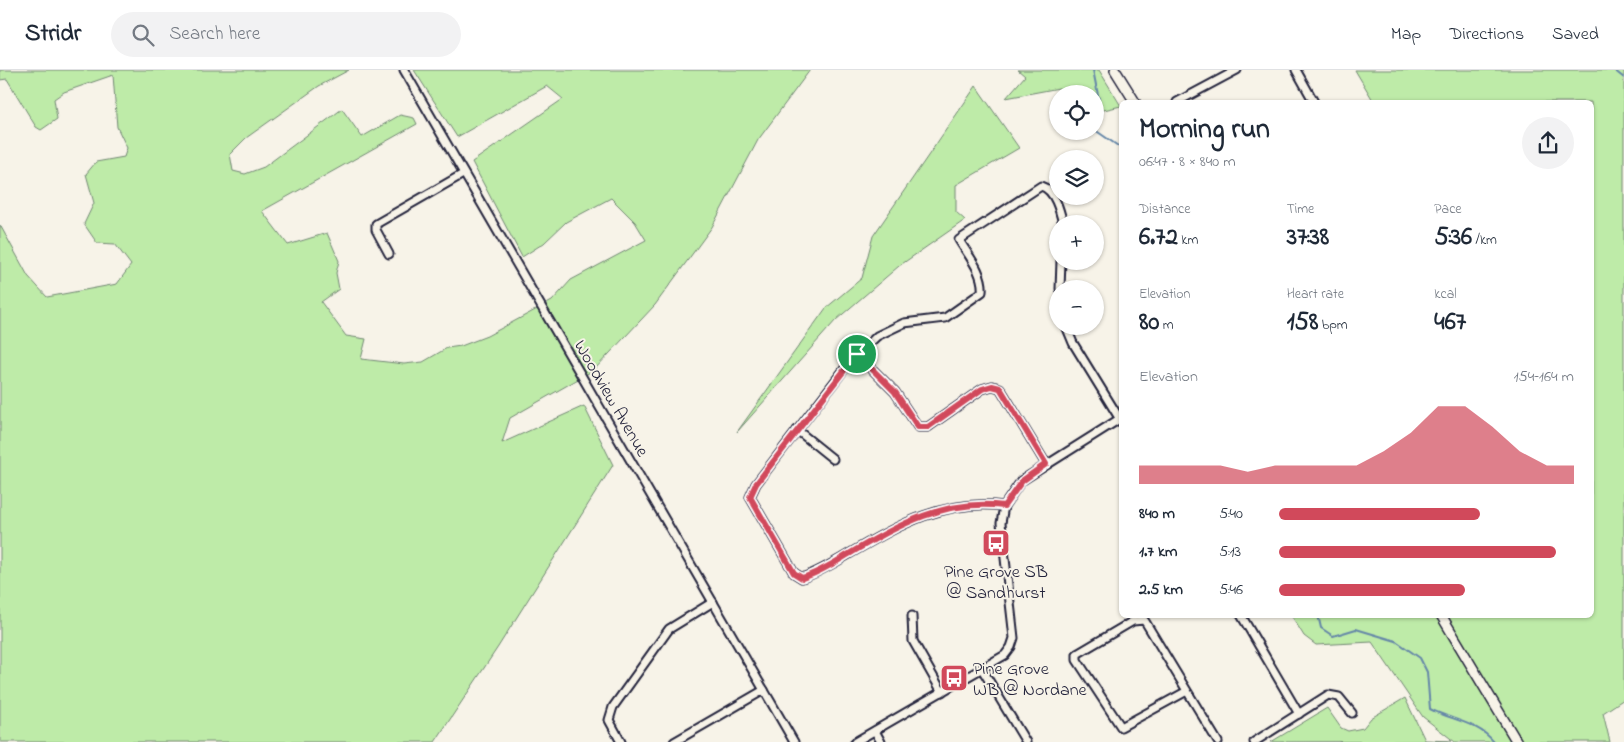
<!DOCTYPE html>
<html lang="en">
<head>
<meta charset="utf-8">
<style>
	:root { --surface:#fff; --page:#f2f2f3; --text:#1f2937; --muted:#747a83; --line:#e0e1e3; --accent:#d1495b }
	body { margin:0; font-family:"Indie Flower",sans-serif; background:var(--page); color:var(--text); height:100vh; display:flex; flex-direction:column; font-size:19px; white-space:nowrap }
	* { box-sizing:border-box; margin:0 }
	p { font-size:16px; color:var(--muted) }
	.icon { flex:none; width:28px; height:28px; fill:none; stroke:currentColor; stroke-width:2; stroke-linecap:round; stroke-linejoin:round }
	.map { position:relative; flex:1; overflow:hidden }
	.side { position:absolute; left:1119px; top:30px; width:475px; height:518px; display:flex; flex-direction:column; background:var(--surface); border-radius:8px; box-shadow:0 1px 4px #0004 }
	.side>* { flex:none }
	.fabs { position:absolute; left:1049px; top:15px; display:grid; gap:10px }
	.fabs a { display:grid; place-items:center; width:55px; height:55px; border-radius:50%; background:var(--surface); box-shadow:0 1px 4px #0004; font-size:25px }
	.pin { position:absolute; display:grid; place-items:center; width:42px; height:42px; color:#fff; margin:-21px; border:2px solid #fff; border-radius:50%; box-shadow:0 1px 5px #0007 }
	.round { display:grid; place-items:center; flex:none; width:52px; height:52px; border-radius:26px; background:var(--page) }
	.head { display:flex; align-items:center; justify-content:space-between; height:85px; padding:0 20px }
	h1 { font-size:28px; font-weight:700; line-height:38px }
	.metrics { display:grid; grid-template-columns:repeat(3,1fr); gap:8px; height:85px; padding:5px 20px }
	.metrics div { display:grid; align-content:center }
	.metrics b { font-size:25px; font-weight:700 }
	.metrics small { font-size:14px; font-weight:400 }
	.metrics p { font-size:14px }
	.chart { height:140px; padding:10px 20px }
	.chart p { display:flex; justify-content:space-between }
	.chart svg { width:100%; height:90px; margin-top:5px; fill:var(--accent); opacity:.7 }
	ul { padding:0 20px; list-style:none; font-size:16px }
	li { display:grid; grid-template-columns:80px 60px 1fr; align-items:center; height:38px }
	li i { height:12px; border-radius:6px; background:var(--accent) }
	header { display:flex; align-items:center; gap:30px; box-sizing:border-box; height:70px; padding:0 25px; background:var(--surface); border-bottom:1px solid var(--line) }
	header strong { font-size:24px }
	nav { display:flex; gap:28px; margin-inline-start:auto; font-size:18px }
	.search { width:350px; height:45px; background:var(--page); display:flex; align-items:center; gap:12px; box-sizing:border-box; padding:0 18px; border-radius:28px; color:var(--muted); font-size:19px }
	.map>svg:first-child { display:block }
	.green { fill:#beeba8; stroke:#708672 }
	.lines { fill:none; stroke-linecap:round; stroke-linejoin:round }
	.stream { stroke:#6587a8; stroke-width:2 }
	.minor-casing { stroke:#22223b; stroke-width:11 }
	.major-casing { stroke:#22223b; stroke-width:12 }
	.minor { stroke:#f7f3e8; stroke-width:7 }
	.major { stroke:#f7f3e8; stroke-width:9 }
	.route-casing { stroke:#fff; stroke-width:10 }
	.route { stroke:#d1495b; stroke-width:6 }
	.labels { text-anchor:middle; stroke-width:4; stroke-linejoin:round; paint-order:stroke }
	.street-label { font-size:18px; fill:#22223b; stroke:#f7f3e8 }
	.poi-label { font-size:18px; fill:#22223b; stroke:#f7f3e8 }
</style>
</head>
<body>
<header>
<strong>Stridr</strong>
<div class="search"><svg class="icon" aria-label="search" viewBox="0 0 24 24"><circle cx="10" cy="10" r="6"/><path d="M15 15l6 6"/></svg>Search here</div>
<nav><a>Map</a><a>Directions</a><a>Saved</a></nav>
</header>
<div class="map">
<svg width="1624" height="672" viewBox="0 0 1624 672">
	<rect width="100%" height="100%" fill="#f7f3e8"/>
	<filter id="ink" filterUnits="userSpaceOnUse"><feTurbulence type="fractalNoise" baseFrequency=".02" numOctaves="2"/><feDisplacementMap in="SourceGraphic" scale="10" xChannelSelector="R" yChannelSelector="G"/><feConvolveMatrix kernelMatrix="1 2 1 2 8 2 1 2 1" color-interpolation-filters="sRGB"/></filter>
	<g filter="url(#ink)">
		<g class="green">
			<path d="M0,0H349L319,16L246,68L230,84L233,101L245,104L264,97L342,39L362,67L400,45L414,48L417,54L262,141L288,175L327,163L339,191L336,203L339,219L321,232L346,266L366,269L361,289L404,294L423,292L447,278L461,276L487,266L552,231L571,210L646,170L635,152L611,128L566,152L544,173L522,187L472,92L563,29L547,16L457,67L414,0H810L758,70L712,157L655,235L594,300L510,348L502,373L584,336L613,395L498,577L435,672H0V155L28,206L47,227L117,214L131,195L115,174L97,173L84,154L94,133L86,104L96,92L124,87L127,78L117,57L113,5L64,22L54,29L57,49L41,60L36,57L7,9L0,10Z"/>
			<path d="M1018,0H1099L1121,36L1095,42V24H1060L1059,18L1006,28L1025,6Z"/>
			<path d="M1355,0H1624V629L1603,643L1610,672H1455L1423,647L1372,572L1316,575L1304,566L1291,545H1591V32H1374Z"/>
			<path d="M976,16L1019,78L956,115V142L965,150L899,196L836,250L737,362L826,238L862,208L873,166Z"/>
			<path d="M1405,628L1425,670L1452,671L1271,672L1327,638L1341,658L1348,661L1363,658L1371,648Z"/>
		</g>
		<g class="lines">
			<g class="stream">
				<path d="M1093,0L1099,30L1095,39"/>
				<path d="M1614,0L1624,8"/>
				<path d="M1095,60L1121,78"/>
				<path d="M1318,545L1321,558L1333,566L1356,559L1396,571L1420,588L1427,602L1430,639C1451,650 1478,652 1494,672"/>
			</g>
			<defs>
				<g id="minor">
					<path d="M404,0L794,672"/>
					<path d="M1296,0L1314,32"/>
					<path d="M1177,32L1237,0"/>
					<path d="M389,184L376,160V154L463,104"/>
					<path d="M1060,219L1061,191"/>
					<path d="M1066,256L1073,273L1121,351"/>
					<path d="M857,284L895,322L918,357H928L982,319L992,316L1000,318L1046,394"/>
					<path d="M797,360L833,389"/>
					<path d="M1004,436C945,428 899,455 849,484C834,493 819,502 802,508L794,503L750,427L756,414L849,293L877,266L904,253L945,248L982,222C984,203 968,185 959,170L1041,116C1055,120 1060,141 1063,154"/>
					<path d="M1241,545L1299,644"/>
					<path d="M912,546L913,571L942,622"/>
					<path d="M982,599L1026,672"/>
					<path d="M1187,621L1121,657L1077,590V584L1133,551L1144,550L1146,553L1218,672"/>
					<path d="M875,661L881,672"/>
					<path d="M621,672L609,650L613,637L669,559L713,532"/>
					<path d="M674,672L764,620"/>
					<path d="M855,672L1005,585L1011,577L1014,568L1001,453L1004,436L1021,411L1121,348"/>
					<path d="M1254,672L1328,625L1339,627L1352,643"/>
				</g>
				<g id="major">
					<path d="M1115,0L1135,32"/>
					<path d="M1441,545L1517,672"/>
				</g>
			</defs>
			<use href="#minor" class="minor-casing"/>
			<use href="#major" class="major-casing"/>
			<use href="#minor" class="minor"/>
			<use href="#major" class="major"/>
		</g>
	</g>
	<g class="lines" filter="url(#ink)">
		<defs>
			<path id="route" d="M857,284L895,322L918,357H928L982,319L992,316L1000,318L1046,394L1022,411L1004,436C945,428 899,455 849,484C834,493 819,503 802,508L794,503L750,427L756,414Z"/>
		</defs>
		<use href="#route" class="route-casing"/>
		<use href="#route" class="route"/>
	</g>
	<defs>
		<symbol id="bus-square" viewBox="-11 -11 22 22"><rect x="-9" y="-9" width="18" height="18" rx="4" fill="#d1495b" stroke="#f7f3e8"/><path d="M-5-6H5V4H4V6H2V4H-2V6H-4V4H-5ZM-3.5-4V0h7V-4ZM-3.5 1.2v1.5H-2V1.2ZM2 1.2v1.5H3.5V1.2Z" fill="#fff"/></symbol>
	</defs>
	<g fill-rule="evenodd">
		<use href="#bus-square" x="980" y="457" width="32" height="32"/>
		<use href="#bus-square" x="938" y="592" width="32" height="32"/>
	</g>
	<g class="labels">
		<g class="street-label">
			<text transform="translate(612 328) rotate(60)" y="6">Woodview Avenue</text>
		</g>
		<g class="poi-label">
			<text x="996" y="507">Pine Grove SB<tspan x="996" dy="21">@ Sandhurst</tspan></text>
			<text x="973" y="604" text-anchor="start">Pine Grove<tspan x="973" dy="21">WB @ Nordane</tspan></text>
		</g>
	</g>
</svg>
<div class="fabs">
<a><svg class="icon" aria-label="locate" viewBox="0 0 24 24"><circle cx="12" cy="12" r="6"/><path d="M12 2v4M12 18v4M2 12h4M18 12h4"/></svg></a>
<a><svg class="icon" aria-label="layers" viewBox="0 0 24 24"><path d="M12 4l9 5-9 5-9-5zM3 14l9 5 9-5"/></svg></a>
<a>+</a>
<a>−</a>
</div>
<div class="pin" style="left:857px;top:284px;background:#1e9e55"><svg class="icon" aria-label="arrive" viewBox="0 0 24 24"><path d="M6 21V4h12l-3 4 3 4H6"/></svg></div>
<section class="side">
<div class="head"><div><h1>Morning run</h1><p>06:47 · 8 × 840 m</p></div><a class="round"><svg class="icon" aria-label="share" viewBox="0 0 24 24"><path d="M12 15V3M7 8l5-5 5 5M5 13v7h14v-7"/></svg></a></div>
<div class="metrics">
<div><p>Distance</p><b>6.72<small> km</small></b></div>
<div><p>Time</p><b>37:38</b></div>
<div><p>Pace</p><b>5:36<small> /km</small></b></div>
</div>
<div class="metrics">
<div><p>Elevation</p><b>80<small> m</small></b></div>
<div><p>Heart rate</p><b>158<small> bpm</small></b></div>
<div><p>kcal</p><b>467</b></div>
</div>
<div class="chart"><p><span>Elevation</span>154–164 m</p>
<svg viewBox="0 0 160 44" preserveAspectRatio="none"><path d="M0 44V35L10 35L20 35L30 35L40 38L50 35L60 35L70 35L80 35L90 28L100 19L110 6L120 6L130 16L140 28L150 35L160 35V44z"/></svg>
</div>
<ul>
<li><b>840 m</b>5:40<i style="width:68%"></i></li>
<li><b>1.7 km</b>5:13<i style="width:94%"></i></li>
<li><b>2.5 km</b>5:46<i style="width:63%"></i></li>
</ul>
</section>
</div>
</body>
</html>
